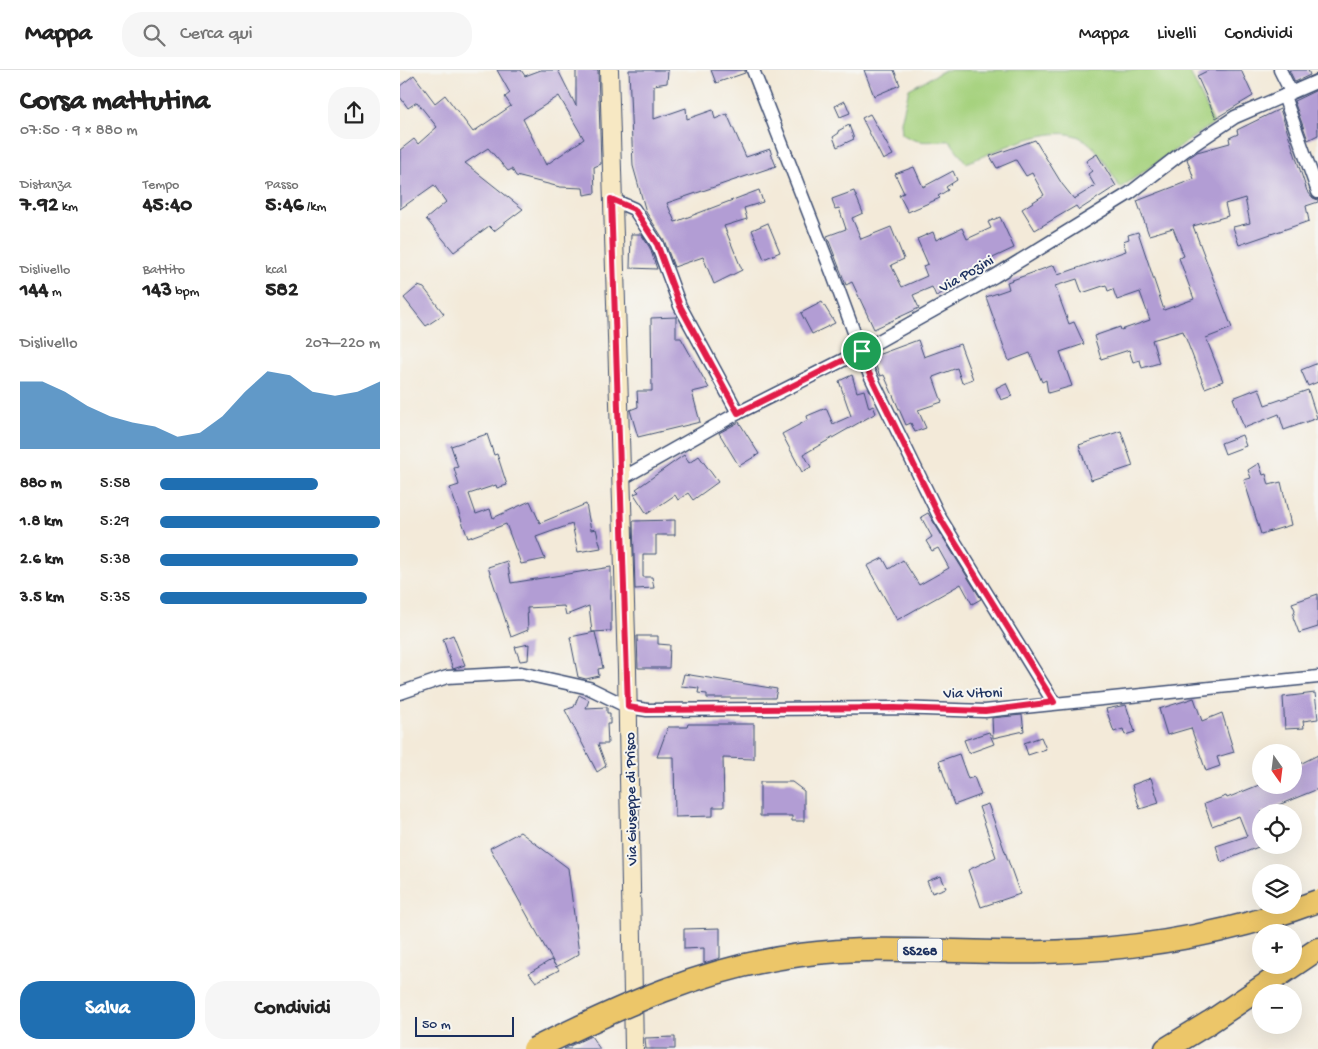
<!DOCTYPE html>
<html lang="it">
<head>
<meta charset="utf-8">
<style>
	:root { --surface:#fff; --page:#f6f6f6; --text:#222; --muted:#767676; --line:#e0e0e0; --accent:#1f6fb2 }
	body { margin:0; font-family:"Gochi Hand",sans-serif; background:var(--page); color:var(--text); height:100vh; display:flex; flex-direction:column; font-size:19px; white-space:nowrap }
	* { box-sizing:border-box; margin:0 }
	p { font-size:16px; color:var(--muted) }
	.icon { flex:none; width:28px; height:28px; fill:none; stroke:currentColor; stroke-width:2; stroke-linecap:round; stroke-linejoin:round }
	.map { position:relative; flex:1; overflow:hidden }
	.panel { display:flex; flex-direction:column; background:var(--surface); width:400px }
	.panel>* { flex:none }
	.needle { width:32px; rotate:166deg }
	.controls { position:absolute; left:852px; top:674px; display:grid; gap:10px }
	.controls a { display:grid; place-items:center; width:50px; height:50px; border-radius:50%; background:var(--surface); box-shadow:0 5px 20px #0002; font-size:25px }
	.scale { position:absolute; left:15px; bottom:12px; width:99px; box-sizing:border-box; padding-left:5px; border:2px solid #1b2f5e; border-top:0; font-size:14px; line-height:18px; white-space:nowrap; color:#1b2f5e; -webkit-text-stroke:4px #f6f6f2; paint-order:stroke }
	.pin { position:absolute; display:grid; place-items:center; width:42px; height:42px; color:#fff; margin:-21px; border:2px solid #fff; border-radius:50%; box-shadow:0 1px 5px #0007 }
	.round { display:grid; place-items:center; flex:none; width:52px; height:52px; border-radius:20px; background:var(--page) }
	.head { display:flex; align-items:center; justify-content:space-between; height:85px; padding:0 20px }
	h1 { font-size:28px; font-weight:700; line-height:38px }
	.metrics { display:grid; grid-template-columns:repeat(3,1fr); gap:8px; height:85px; padding:5px 20px }
	.metrics div { display:grid; align-content:center }
	.metrics b { font-size:21px; font-weight:700 }
	.metrics small { font-size:14px; font-weight:400 }
	.metrics p { font-size:14px }
	.chart { height:140px; padding:10px 20px }
	.chart p { display:flex; justify-content:space-between }
	.chart svg { width:100%; height:90px; margin-top:5px; fill:var(--accent); opacity:.7 }
	.action { display:flex; gap:10px; margin-top:auto; padding:10px 20px }
	.action a { flex:1; height:58px; border-radius:20px; background:var(--accent); color:#fff; font-size:20px; font-weight:700; line-height:58px; text-align:center }
	.action a+a { background:var(--page); color:var(--text) }
	ul { padding:0 20px; list-style:none; font-size:16px }
	li { display:grid; grid-template-columns:80px 60px 1fr; align-items:center; height:38px }
	li i { height:12px; border-radius:6px; background:var(--accent) }
	header { display:flex; align-items:center; gap:30px; box-sizing:border-box; height:70px; padding:0 25px; background:var(--surface); border-bottom:1px solid var(--line) }
	header strong { font-size:24px }
	nav { display:flex; gap:28px; margin-inline-start:auto; font-size:18px }
	.search { width:350px; height:45px; background:var(--page); display:flex; align-items:center; gap:12px; box-sizing:border-box; padding:0 18px; border-radius:20px; color:var(--muted); font-size:19px }
	main { display:flex; flex:1; min-height:0 }
	.map>svg:first-child { display:block }
	.green { fill:#a6d27e; stroke:#60806e }
	.building { fill:#b29dd4; fill-rule:evenodd }
	.lines { fill:none; stroke-linecap:round; stroke-linejoin:round }
	.street-casing { stroke:#3b4b70; stroke-width:15 }
	.secondary-casing { stroke:#3b4b70; stroke-width:20 }
	.highway-casing { stroke:#3b4b70; stroke-width:25 }
	.street { stroke:#fff; stroke-width:12 }
	.secondary { stroke:#f7e8c3; stroke-width:18 }
	.highway { stroke:#ecc669; stroke-width:22 }
	.highway-bridge-casing { stroke:#3b4b70; stroke-width:25; stroke-linecap:butt }
	.highway-bridge { stroke:#ecc669; stroke-width:22 }
	.route-casing { stroke:#fff; stroke-width:10 }
	.route { stroke:#e11d48; stroke-width:6 }
	.labels { text-anchor:middle; stroke-width:4; stroke-linejoin:round; paint-order:stroke }
	.shield { fill:#f6f6f2; stroke:#5d6b8a; stroke-width:1 }
	.shield-label { font-size:14px; font-weight:bold; fill:#1b2f5e }
	.street-label { font-size:15px; fill:#1b2f5e; stroke:#f6f6f2 }
</style>
</head>
<body>
<header>
<strong>Mappa</strong>
<div class="search"><svg class="icon" aria-label="search" viewBox="0 0 24 24"><circle cx="10" cy="10" r="6"/><path d="M15 15l6 6"/></svg>Cerca qui</div>
<nav><a>Mappa</a><a>Livelli</a><a>Condividi</a></nav>
</header>
<main>
<section class="panel">
<div class="head"><div><h1>Corsa mattutina</h1><p>07:50 · 9 × 880 m</p></div><a class="round"><svg class="icon" aria-label="share" viewBox="0 0 24 24"><path d="M12 15V3M7 8l5-5 5 5M5 13v7h14v-7"/></svg></a></div>
<div class="metrics">
<div><p>Distanza</p><b>7.92<small> km</small></b></div>
<div><p>Tempo</p><b>45:40</b></div>
<div><p>Passo</p><b>5:46<small> /km</small></b></div>
</div>
<div class="metrics">
<div><p>Dislivello</p><b>144<small> m</small></b></div>
<div><p>Battito</p><b>143<small> bpm</small></b></div>
<div><p>kcal</p><b>582</b></div>
</div>
<div class="chart"><p><span>Dislivello</span>207–220 m</p>
<svg viewBox="0 0 160 44" preserveAspectRatio="none"><path d="M0 44V11L10 11L20 16L30 23L40 28L50 31L60 33L70 38L80 36L90 28L100 16L110 6L120 8L130 16L140 18L150 16L160 11V44z"/></svg>
</div>
<ul>
<li><b>880 m</b>5:58<i style="width:72%"></i></li>
<li><b>1.8 km</b>5:29<i style="width:100%"></i></li>
<li><b>2.6 km</b>5:38<i style="width:90%"></i></li>
<li><b>3.5 km</b>5:35<i style="width:94%"></i></li>
</ul>
<div class="action"><a>Salva</a><a>Condividi</a></div>
</section>
<div class="map">
<svg width="918" height="979" viewBox="0 0 918 979">
	<rect width="100%" height="100%" fill="#f6f6f2"/>
	<filter id="ink" filterUnits="userSpaceOnUse"><feTurbulence type="fractalNoise" baseFrequency=".02" numOctaves="2"/><feDisplacementMap in="SourceGraphic" scale="10" xChannelSelector="R" yChannelSelector="G"/><feConvolveMatrix kernelMatrix="1 2 1 2 8 2 1 2 1" color-interpolation-filters="sRGB"/></filter>
	<filter id="wash" filterUnits="userSpaceOnUse"><feTurbulence type="fractalNoise" baseFrequency=".0096" numOctaves="4" result="noise"/><feDisplacementMap in="SourceGraphic" scale="20" xChannelSelector="R" yChannelSelector="G"/><feGaussianBlur stdDeviation="1.12" result="paint"/><feColorMatrix in="noise" values="0 0 0 0 0 0 0 0 0 0 0 0 0 0 0 0 0 1.4 0 .05"/><feComposite in="paint" operator="in"/></filter>
	<g filter="url(#wash)">
		<rect width="100%" height="100%" fill="#f3ead9"/>
		<path class="green" d="M545,0H789L814,53L720,118C710,101 700,79 683,69C653,51 596,82 566,93L550,71C530,70 521,76 502,64L501,52L509,19Z"/>
		<g id="blocks">
			<g class="building">
				<path d="M97,0H121L125,6L141,0H158L176,36V0H198L201,94L194,97L195,123L184,125L183,118L160,117L116,106L112,99L108,101L88,78L65,93L123,139L94,161L89,156L54,182L26,149L46,132L34,115L0,139V80L14,69L18,74L37,57L17,32L8,38L0,27V16L14,5L35,33L45,25L73,62L111,36L105,27L110,23ZM159,26L184,69L146,95L123,49Z"/>
				<path d="M229,0H268L267,13L254,15V49L286,38L287,49L313,40L315,49L327,44L346,87L370,79L372,86L376,96L267,133L275,152L359,120L363,132L344,138L347,149L324,156L342,200L314,214L303,187L274,197L264,170L246,142L233,96Z"/>
				<path d="M311,0H345V3L316,13Z"/>
				<path d="M464,0H494L500,15L474,26Z"/>
				<path d="M809,0H841L853,26L816,48L797,6Z"/>
				<path d="M889,0H908L910,5L895,12Z"/>
				<path d="M917,20L918,65L908,70L894,31Z"/>
				<path d="M445,31L450,43L440,47L435,36Z"/>
				<path d="M880,39L907,121L913,128L918,130V132L906,136L909,151L839,175L833,157L850,153L845,128L825,134L828,146L793,156L832,258L806,268L823,311L805,318L783,261L752,270L759,293L742,298L740,290L733,292L729,280L701,289L694,266L720,257L721,260L750,250L740,222L717,230L713,219L708,221L706,215L682,223L677,209L655,216L669,254L674,252L684,274L660,282L672,316L648,323L646,310L642,312L630,283L609,291L586,227L609,219L607,212L654,195L658,205L726,181L723,171L729,169L728,165L738,162L764,240L794,229L779,188L784,186L773,158L749,165L737,131L794,109L787,89L797,82L830,73L829,68L838,64L837,60Z"/>
				<path d="M470,44L493,85L483,90L462,48Z"/>
				<path d="M449,55L454,69L437,77L433,67L439,63L438,61Z"/>
				<path d="M635,70L662,114L674,129L695,116L688,104L692,101L686,91L697,84L716,116L679,140L676,136L635,160L622,139L644,125L632,103L626,106L616,90L597,98L590,86Z"/>
				<path d="M514,97L523,117L553,101L557,110L546,117L548,120L538,126L540,128L508,142L499,125L504,123L495,104Z"/>
				<path d="M454,121L463,143L452,148L461,169L491,157L504,189L491,195L502,217L527,206L523,196L528,194L517,169L533,162L536,170L562,158L567,169L591,158L588,152L600,147L614,178L580,194L582,198L554,210L557,216L536,226L532,217L513,225L519,238L474,259L452,212L446,215L427,166L446,159L439,138L435,139L432,129Z"/>
				<path d="M368,153L380,182L364,189L352,160Z"/>
				<path d="M231,164H241L250,178L257,199L230,198Z"/>
				<path d="M18,216L24,218L44,244L26,256L4,228Z"/>
				<path d="M422,232L435,253L412,264L401,243Z"/>
				<path d="M276,247V268H281L309,318L292,322L300,352L238,367L230,340L238,337L237,321H252L251,248Z"/>
				<path d="M518,270L524,287L560,274L573,309L562,313L557,298L533,307L542,332L518,340L526,358L515,362L511,353L506,355L484,305L480,306L472,287Z"/>
				<path d="M918,293V312L908,316L901,300Z"/>
				<path d="M452,305L457,322L464,320L469,338L473,336L476,343L404,384L411,397L402,402L382,364L408,350L407,346L426,338L433,354L451,346L439,311Z"/>
				<path d="M606,313L612,326L601,330L596,318Z"/>
				<path d="M859,318L865,335L908,320L917,348L884,360L879,344L844,358L833,328Z"/>
				<path d="M339,352L359,384L339,396L319,363Z"/>
				<path d="M721,361L733,396L691,410L679,375Z"/>
				<path d="M87,364L94,385L97,384L107,415L97,418L96,415L69,424L76,444L90,439L93,448L130,431L140,453L186,434L191,460L196,459L201,478L178,482L172,454L136,467L145,489L121,494L106,454L68,468L50,418L59,415L54,398L58,397L51,376Z"/>
				<path d="M842,365L846,376L825,384L821,373Z"/>
				<path d="M284,385L289,393L299,386L318,412L293,430L288,423L278,430L275,425L247,444L234,424L239,422L236,419Z"/>
				<path d="M859,393L863,405L866,404L869,415L881,412L891,455L861,464L844,410L851,408L848,400Z"/>
				<path d="M528,443L581,529L572,534L561,514L497,550L467,496L483,488L489,499L503,490L519,515L549,498L538,478L532,481L526,471L532,467L521,447Z"/>
				<path d="M275,450V465H256V484H243V507H252L254,518L235,519L233,451Z"/>
				<path d="M107,491L111,513L211,497V561L192,562L189,536L166,545L164,536L127,538L128,560L111,567L88,497Z"/>
				<path d="M918,524V557L899,563L893,547L895,540L892,533Z"/>
				<path d="M195,562L203,598L198,599L199,606L186,609L178,607L170,567Z"/>
				<path d="M53,565L65,595L53,599L43,569Z"/>
				<path d="M237,566H258V574L270,575L269,598H238Z"/>
				<path d="M129,574L128,590L120,591L115,577Z"/>
				<path d="M284,604L377,619L375,628H307V624L298,623L299,618L281,616Z"/>
				<path d="M915,623L918,649L903,651L904,658L885,659L883,627Z"/>
				<path d="M179,625L189,630L186,638L207,637V643H210V654H207L208,674H198L206,696L197,702L165,640L174,637Z"/>
				<path d="M794,628L802,651L822,643L834,682L817,687L820,696L806,701L791,658L767,665L759,639Z"/>
				<path d="M726,635L735,662L725,665L723,659L714,662L706,639Z"/>
				<path d="M622,645L624,661L593,668L592,648Z"/>
				<path d="M288,654H354V689L323,688L324,737H313V746L275,747L274,687H257L268,657H287Z"/>
				<path d="M589,662L594,674L569,683L564,670Z"/>
				<path d="M641,667L646,679L628,685L624,673Z"/>
				<path d="M559,684L568,709L574,707L581,725L554,735L539,691Z"/>
				<path d="M918,685V719L871,738L873,742H861V758L857,760L863,775L821,792L816,776L847,766L839,746L812,756L804,734L826,726L827,728L859,715H894V697Z"/>
				<path d="M751,708L759,733L740,739L732,715Z"/>
				<path d="M360,712H392L404,721V751H392V746H360Z"/>
				<path d="M588,734L620,824L581,837L568,800L596,787L579,737Z"/>
				<path d="M120,762L168,798L179,884L156,897L90,778Z"/>
				<path d="M541,806L546,818L532,823L527,811Z"/>
				<path d="M320,858V888L304,893V878L284,879V859Z"/>
				<path d="M151,890L159,900L136,912L129,903Z"/>
				<path d="M191,966L200,979H164L172,975Z"/>
				<path d="M275,967V979H246L245,968Z"/>
			</g>
		</g>
	</g>
	<g filter="url(#ink)">
		<use href="#blocks" fill-opacity="0" stroke="#3b4b70" stroke-width="1"/>
		<g class="lines">
			<defs>
				<g id="street">
					<path d="M353,0L433,205L469,303L540,448L654,633"/>
					<path d="M880,0L891,22"/>
					<path d="M884,26L918,122"/>
					<path d="M211,129L234,139L257,174L280,236L338,343"/>
					<path d="M221,409L338,343L461,281L595,206L730,123L784,81L835,47L918,11"/>
					<path d="M0,623L47,607L121,603L189,618L228,637L247,640L495,638L585,641L918,607"/>
				</g>
				<path id="secondary" d="M209,0L227,600L234,979"/>
				<path id="highway" d="M766,979L810,952L918,879"/>
			</defs>
			<use href="#street" class="street-casing"/>
			<use href="#secondary" class="secondary-casing"/>
			<use href="#highway" class="highway-casing"/>
			<use href="#street" class="street"/>
			<use href="#secondary" class="secondary"/>
			<use href="#highway" class="highway"/>
			<defs>
				<path id="highway-bridge" d="M134,979C219,937 305,897 400,885C481,874 563,884 644,882C737,880 830,864 918,831"/>
			</defs>
			<use href="#highway-bridge" class="highway-bridge-casing"/>
			<use href="#highway-bridge" class="highway-bridge"/>
		</g>
	</g>
	<g class="lines" filter="url(#ink)">
		<defs>
			<path id="route" d="M211,129L234,139L257,174L280,236L338,343L462,281L469,303L540,448L654,632L585,641L495,638L247,640L228,637Z"/>
		</defs>
		<use href="#route" class="route-casing"/>
		<use href="#route" class="route"/>
	</g>
	<g class="labels">
		<rect class="shield" x="497.5" y="868.5" width="45" height="23" rx="4"/>
		<g class="shield-label">
			<text x="520" y="885">SS268</text>
		</g>
		<g class="street-label">
			<text transform="translate(566 203) rotate(-30)" y="5">Via Pozini</text>
			<text transform="translate(573 622) rotate(-1)" y="5">Via Vitoni</text>
			<text transform="translate(230 729) rotate(-91)" y="5">Via Giuseppe di Prisco</text>
		</g>
	</g>
</svg>
<div class="controls">
<a><svg class="needle" viewBox="-14 -14 28 28"><path d="M0-13l5 13h-10z" fill="#e53935"/><path d="M0 13l5-13h-10z" fill="#767676"/></svg></a>
<a><svg class="icon" aria-label="locate" viewBox="0 0 24 24"><circle cx="12" cy="12" r="6"/><path d="M12 2v4M12 18v4M2 12h4M18 12h4"/></svg></a>
<a><svg class="icon" aria-label="layers" viewBox="0 0 24 24"><path d="M12 4l9 5-9 5-9-5zM3 14l9 5 9-5"/></svg></a>
<a>+</a>
<a>−</a>
</div>
<div class="scale">50 m</div>
<div class="pin" style="left:462px;top:281px;background:#1e9e55"><svg class="icon" aria-label="arrive" viewBox="0 0 24 24"><path d="M6 21V4h12l-3 4 3 4H6"/></svg></div>
</div>
</main>
</body>
</html>
